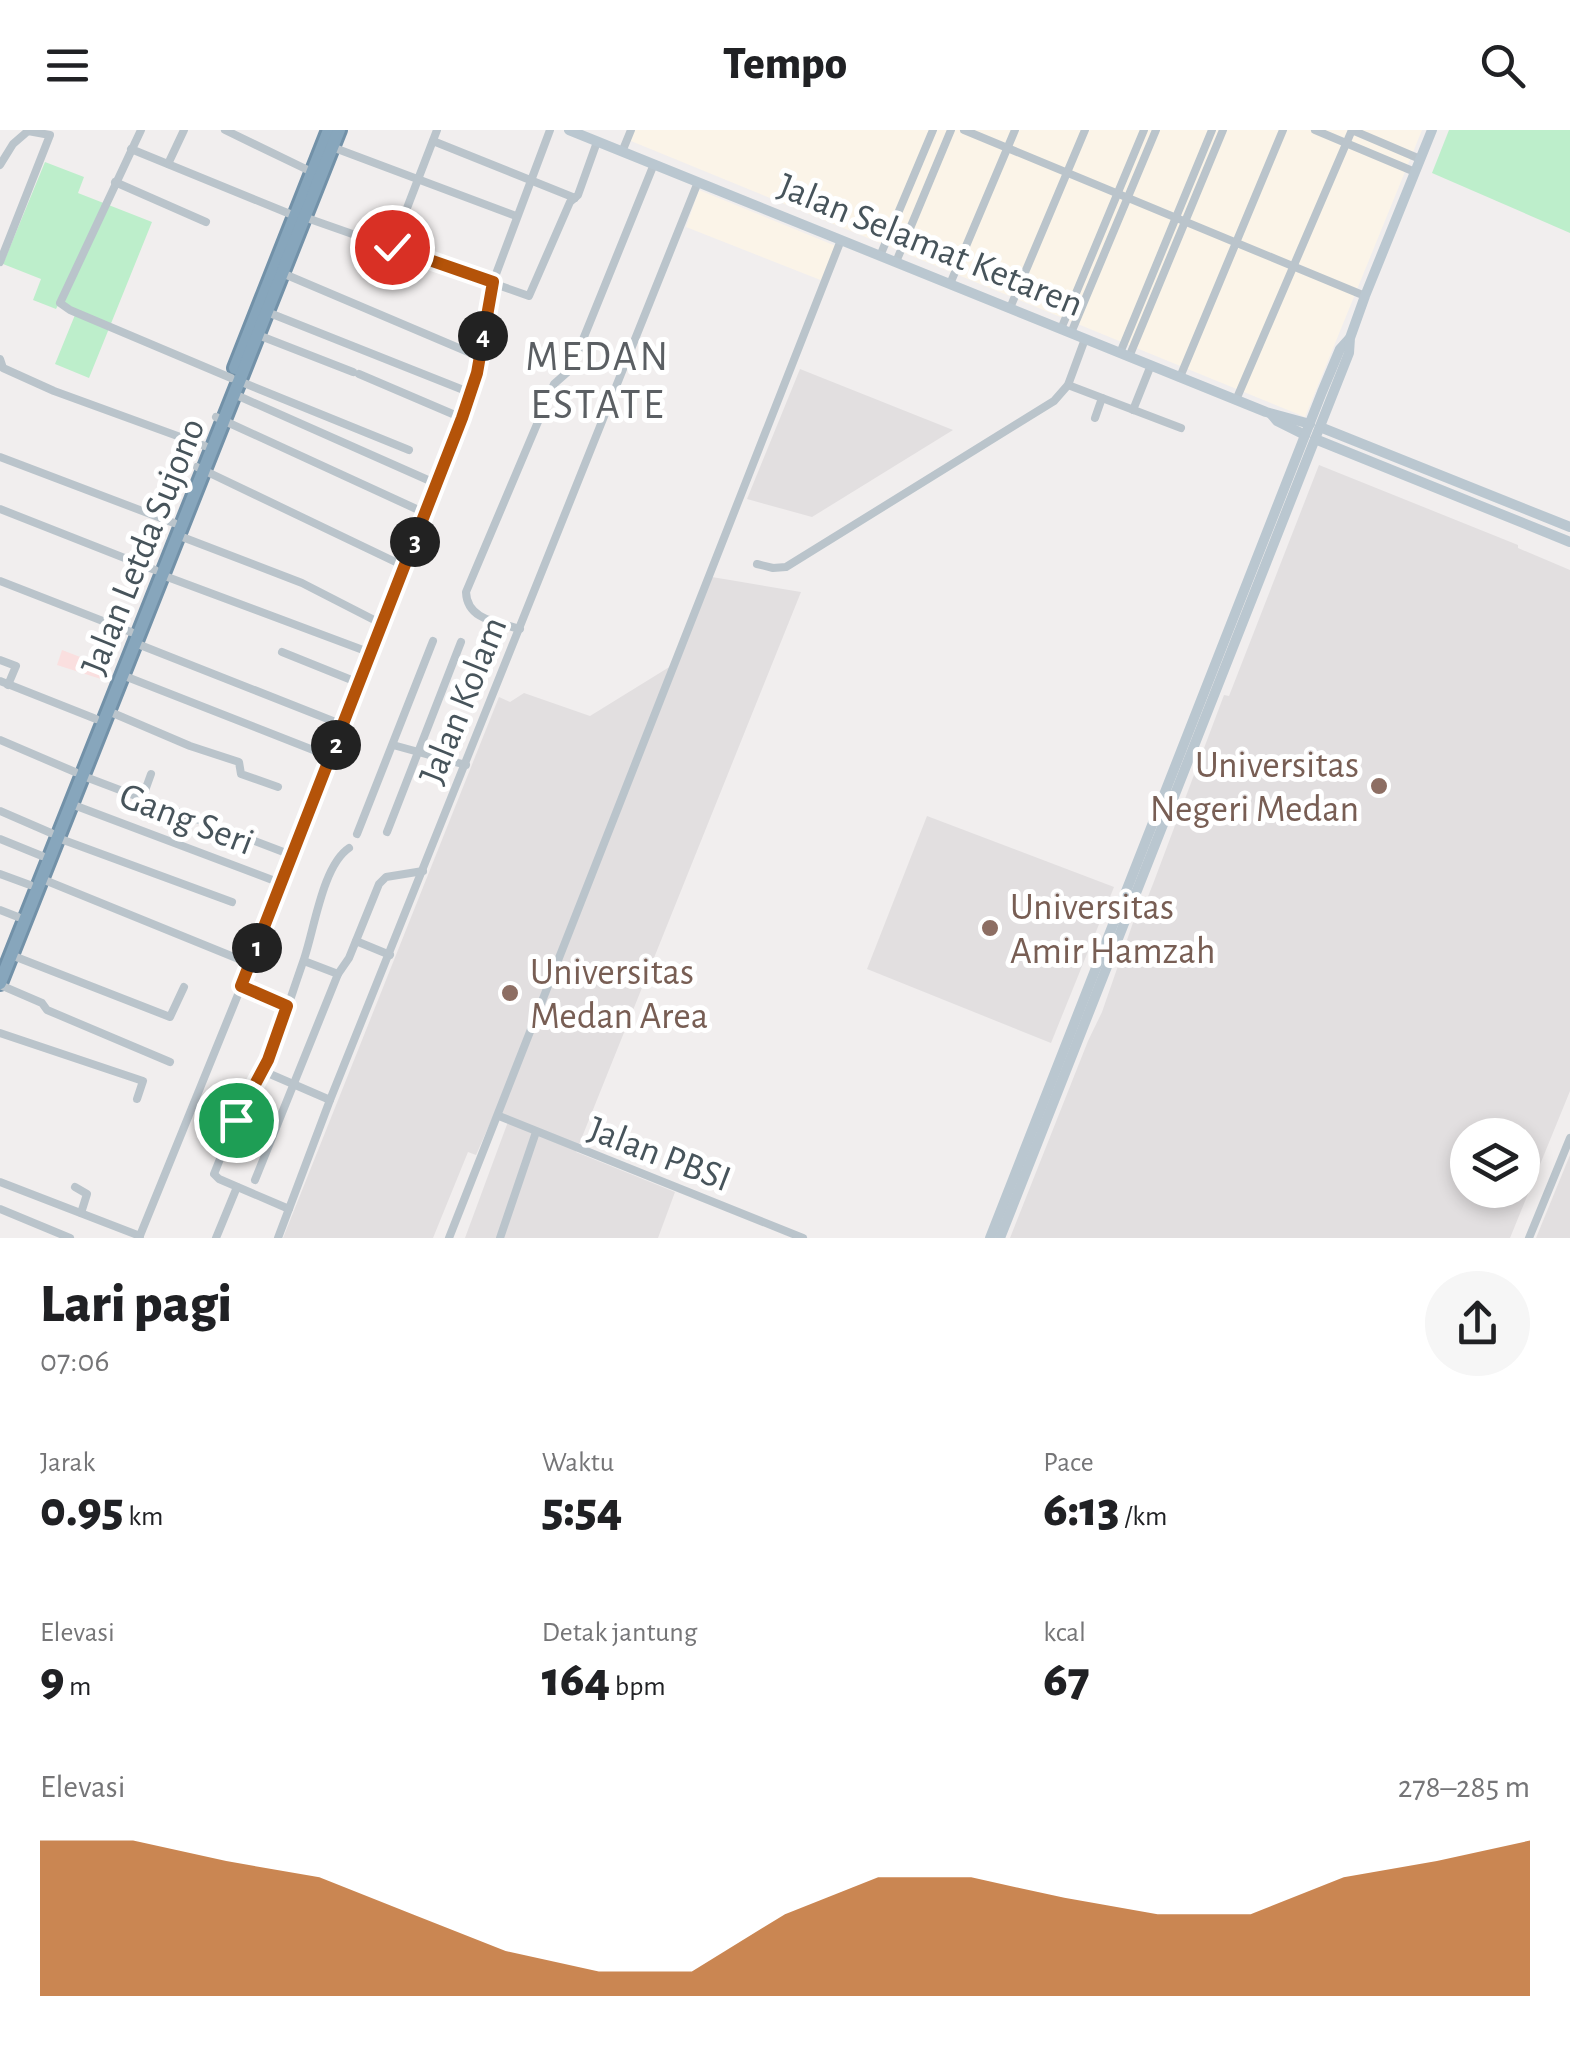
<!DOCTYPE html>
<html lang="id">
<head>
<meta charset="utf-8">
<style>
	:root { --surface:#fff; --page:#f6f6f6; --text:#202124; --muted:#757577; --accent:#b45309 }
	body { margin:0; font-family:"Alegreya Sans",sans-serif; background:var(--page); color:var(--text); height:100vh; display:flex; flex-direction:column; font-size:38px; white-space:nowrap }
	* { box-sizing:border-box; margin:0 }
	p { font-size:32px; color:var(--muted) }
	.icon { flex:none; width:55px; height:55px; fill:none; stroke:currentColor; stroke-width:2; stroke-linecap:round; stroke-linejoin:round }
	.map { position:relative; height:1108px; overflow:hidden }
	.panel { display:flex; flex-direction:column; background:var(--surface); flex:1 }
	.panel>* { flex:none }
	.controls { position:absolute; left:1450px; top:988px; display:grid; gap:20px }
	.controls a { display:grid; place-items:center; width:90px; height:90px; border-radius:50%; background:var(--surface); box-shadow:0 5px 15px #0003; font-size:50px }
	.pin { position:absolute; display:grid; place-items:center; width:85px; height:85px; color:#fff; margin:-42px; border:5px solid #fff; border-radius:50%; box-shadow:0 2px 10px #0007 }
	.km { position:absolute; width:50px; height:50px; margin:-25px; border-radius:50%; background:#222; color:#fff; font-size:28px; line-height:50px; text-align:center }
	.round { display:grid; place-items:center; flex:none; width:105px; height:105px; border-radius:52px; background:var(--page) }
	.headline { display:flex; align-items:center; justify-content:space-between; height:170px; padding:0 40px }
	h1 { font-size:55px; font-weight:800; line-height:75px }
	.figures { display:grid; grid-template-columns:repeat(3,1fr); gap:15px; height:170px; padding:10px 40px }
	.figures div { display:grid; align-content:center }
	.figures b { font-size:50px; font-weight:800 }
	.figures small { font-size:28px; font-weight:400 }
	.figures p { font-size:28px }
	.chart { height:280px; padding:20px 40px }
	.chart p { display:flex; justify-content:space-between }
	.chart svg { width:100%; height:180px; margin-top:10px; fill:var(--accent); opacity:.7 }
	header { display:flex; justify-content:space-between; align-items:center; height:130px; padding:0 40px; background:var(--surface); font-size:45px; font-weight:800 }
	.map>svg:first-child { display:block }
	.commercial { fill:#fbf4e8 }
	.education { fill:#e2dfe0; fill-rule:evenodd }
	.medical { fill:#fadfdf }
	.green { fill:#bdeecb }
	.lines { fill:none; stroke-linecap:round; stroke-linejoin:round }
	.highway-casing { stroke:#7291a8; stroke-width:18 }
	.street { stroke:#bac4cb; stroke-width:8 }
	.secondary { stroke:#bac7d0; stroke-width:10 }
	.highway { stroke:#87a6bc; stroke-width:12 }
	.route-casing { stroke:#fff; stroke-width:20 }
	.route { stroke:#b45309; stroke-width:12 }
	.education-dot { fill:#8d6e63; stroke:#fff; stroke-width:4 }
	.labels { text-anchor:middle; stroke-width:10; stroke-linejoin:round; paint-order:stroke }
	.street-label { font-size:38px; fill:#47545b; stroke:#fff }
	.education-label { font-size:38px; fill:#785e54; stroke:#fff; text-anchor:start }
	.quarter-label { font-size:42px; letter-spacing:2.5px; fill:#5b5f63; stroke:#fff }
</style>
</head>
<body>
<header><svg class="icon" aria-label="menu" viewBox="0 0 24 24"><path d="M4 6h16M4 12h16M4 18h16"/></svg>Tempo<svg class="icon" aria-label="search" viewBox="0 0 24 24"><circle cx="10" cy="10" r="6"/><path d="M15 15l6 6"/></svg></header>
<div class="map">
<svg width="1570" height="1108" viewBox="0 0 1570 1108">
	<rect width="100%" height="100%" fill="#f1eeee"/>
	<g class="commercial">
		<path d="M629,0H1422L1305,287L626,9Z"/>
		<path d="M699,60L836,116L823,151L686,97Z"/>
	</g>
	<g class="education">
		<path d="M800,239L953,300L812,387L747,369Z"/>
		<path d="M1319,335L1518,415V418L1570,440V961L1510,1108H1010L1088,911L1102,882L1136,784L1143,779L1153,754L1224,565L1229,566ZM1468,1005H1522V1060H1468Z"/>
		<path d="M706,446L801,462L576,1022L675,1062L658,1108H465L509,989L495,982L476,1025L468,1022L433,1108H283L499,567L510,572L524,563L590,586L671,536Z"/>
		<path d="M927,686L1114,757L1051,913L867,839Z"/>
		<path d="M1570,1025V1108H1536Z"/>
	</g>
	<path class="medical" d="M62,520L109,538L104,550L57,535Z"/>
	<g class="green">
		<path d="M1449,0H1570V103L1432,43Z"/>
		<path d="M45,32L84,47L78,63L152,92L89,248L55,234L77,180L59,173L56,179L33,170L41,149L3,134Z"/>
	</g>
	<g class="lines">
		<defs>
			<g id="highway">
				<path d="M235,238L329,0"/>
				<path d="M0,853L339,0"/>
			</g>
		</defs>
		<use href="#highway" class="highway-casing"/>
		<g class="street">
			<path d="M141,0L60,173L70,180L231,248"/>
			<path d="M225,0L312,42"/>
			<path d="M964,0L1365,166"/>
			<path d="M1315,0L1415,42"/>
			<path d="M1352,0L1420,29"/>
			<path d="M433,11L575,68"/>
			<path d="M332,17L516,86"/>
			<path d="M131,19L295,86"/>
			<path d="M622,22L631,0"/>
			<path d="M168,34L184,0"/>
			<path d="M0,35L13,14L28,1L50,5L0,132"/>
			<path d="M115,52L206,92"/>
			<path d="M304,87L529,166L570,72L578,65L597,12"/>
			<path d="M392,117L437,0"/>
			<path d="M880,126L933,0"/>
			<path d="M896,132L951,0"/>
			<path d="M282,143L480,227"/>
			<path d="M950,154L1015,0"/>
			<path d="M1010,178L1085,0"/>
			<path d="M267,182L471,263"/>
			<path d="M1061,199L1144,0"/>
			<path d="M1071,203L1156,0"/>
			<path d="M258,205L353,242"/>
			<path d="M1120,223L1212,0"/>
			<path d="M1129,227L1223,0"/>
			<path d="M0,229L3,238L54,261L205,316"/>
			<path d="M359,244L462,288"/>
			<path d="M1180,247L1283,0"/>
			<path d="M239,251L409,320"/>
			<path d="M1068,255L1181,298"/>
			<path d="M234,264L437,354"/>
			<path d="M1236,270L1352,0"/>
			<path d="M1133,280L1151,235"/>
			<path d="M216,287L425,383"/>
			<path d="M1095,288L1102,268"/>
			<path d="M0,327L174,393"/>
			<path d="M197,337L406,437"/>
			<path d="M0,379L155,440"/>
			<path d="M177,405L302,453L382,494"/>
			<path d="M757,434L773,438L786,437L1054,271L1068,255L1085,209"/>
			<path d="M162,445L371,523"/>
			<path d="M0,451L131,502"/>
			<path d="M520,499C497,492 467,490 466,462L554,254L571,239L654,34"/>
			<path d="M135,513L343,595"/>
			<path d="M282,522L359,553"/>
			<path d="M0,530L16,536L8,555"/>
			<path d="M122,545L331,627"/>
			<path d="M0,551L96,589"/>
			<path d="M108,581L190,616L239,632L241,644L278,657"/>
			<path d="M0,610L75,642"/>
			<path d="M393,615L466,635"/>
			<path d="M83,646L294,726"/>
			<path d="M142,669L151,644"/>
			<path d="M71,674L283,754"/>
			<path d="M0,681L51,703"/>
			<path d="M387,702L461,512"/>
			<path d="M357,704L433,511"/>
			<path d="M58,708L232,772"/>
			<path d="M0,709L42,726"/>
			<path d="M0,744L30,755"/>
			<path d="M42,749L251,834"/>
			<path d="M0,780L18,787"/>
			<path d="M356,811L390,825"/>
			<path d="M11,825L170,887L184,857"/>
			<path d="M304,831L338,844"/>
			<path d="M0,855L42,873L47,880L170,932"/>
			<path d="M241,857L287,876"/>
			<path d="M0,903L143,951L137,969"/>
			<path d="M263,941L232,999L214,1044L219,1049L289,1079"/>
			<path d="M330,970L263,941C279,906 290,869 303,832C314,802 322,736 349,718"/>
			<path d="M499,986L803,1108"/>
			<path d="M255,1050L338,844L349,828L379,754L386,747L423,741"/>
			<path d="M0,1052L140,1106"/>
			<path d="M75,1057L87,1064L81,1083"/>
			<path d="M0,1079L70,1108"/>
			<path d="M139,1108L283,754L446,335L477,243L493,152L550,0"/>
			<path d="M216,1108L237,1057"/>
			<path d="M278,1108L330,970L698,52"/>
			<path d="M449,1108L841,110"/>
			<path d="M500,1108L536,1002"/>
			<path d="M1529,1108L1570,1008"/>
		</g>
		<g class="secondary">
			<path d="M569,0L1266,282L1310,294"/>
			<path d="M1271,284L1277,291L1305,305"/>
			<path d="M1320,297L1570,397"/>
			<path d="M1315,309L1570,412"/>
			<path d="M990,1108L1322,262L1340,219L1349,209"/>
			<path d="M1000,1108L1315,309L1349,223L1350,208L1365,166L1432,0"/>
		</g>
		<use href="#highway" class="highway"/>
	</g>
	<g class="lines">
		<defs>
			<path id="route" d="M236,990L268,930L287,876L241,856L462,288L477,243L493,152L392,117"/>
		</defs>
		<use href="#route" class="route-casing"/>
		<use href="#route" class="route"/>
	</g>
	<g class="education-dot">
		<circle cx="1379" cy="656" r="10"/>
		<circle cx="990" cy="798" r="10"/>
		<circle cx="510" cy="863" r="10"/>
	</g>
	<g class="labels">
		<g class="street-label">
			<text transform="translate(931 114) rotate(22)" y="13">Jalan Selamat Ketaren</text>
			<text transform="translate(142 416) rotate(-68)" y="13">Jalan Letda Sujono</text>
			<text transform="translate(462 570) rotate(-68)" y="13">Jalan Kolam</text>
			<text transform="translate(187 688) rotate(21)" y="13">Gang Seri</text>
			<text transform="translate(660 1023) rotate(21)" y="13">Jalan PBSI</text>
		</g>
		<g class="education-label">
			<text x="1359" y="647" text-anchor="end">Universitas<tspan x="1359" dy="44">Negeri Medan</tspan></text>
			<text x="1010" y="789">Universitas<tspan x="1010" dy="44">Amir Hamzah</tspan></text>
			<text x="530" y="854">Universitas<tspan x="530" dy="44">Medan Area</tspan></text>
		</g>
		<g class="quarter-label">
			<text x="598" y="240">MEDAN<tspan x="598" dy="48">ESTATE</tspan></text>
		</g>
	</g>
</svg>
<div class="controls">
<a><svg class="icon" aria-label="layers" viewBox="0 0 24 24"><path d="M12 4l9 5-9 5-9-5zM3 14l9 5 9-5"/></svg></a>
</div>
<div class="pin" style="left:236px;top:990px;background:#1e9e55"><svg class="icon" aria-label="arrive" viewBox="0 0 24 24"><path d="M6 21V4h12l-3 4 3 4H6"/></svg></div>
<div class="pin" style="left:392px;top:117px;background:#d93025"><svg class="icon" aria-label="check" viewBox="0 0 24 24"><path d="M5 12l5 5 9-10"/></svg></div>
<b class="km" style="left:257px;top:818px">1</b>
<b class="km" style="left:336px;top:615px">2</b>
<b class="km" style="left:415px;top:412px">3</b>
<b class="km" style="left:483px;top:206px">4</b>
</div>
<section class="panel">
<div class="headline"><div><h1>Lari pagi</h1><p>07:06</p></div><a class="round"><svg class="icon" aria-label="share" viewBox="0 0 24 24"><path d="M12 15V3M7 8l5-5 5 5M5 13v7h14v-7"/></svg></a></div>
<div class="figures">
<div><p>Jarak</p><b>0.95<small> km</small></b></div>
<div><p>Waktu</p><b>5:54</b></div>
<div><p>Pace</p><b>6:13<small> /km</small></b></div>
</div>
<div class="figures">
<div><p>Elevasi</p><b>9<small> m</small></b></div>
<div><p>Detak jantung</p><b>164<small> bpm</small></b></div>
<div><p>kcal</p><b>67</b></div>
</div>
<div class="chart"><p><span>Elevasi</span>278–285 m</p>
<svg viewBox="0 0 160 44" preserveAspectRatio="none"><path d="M0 44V6L10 6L20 11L30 15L40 24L50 33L60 38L70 38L80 24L90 15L100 15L110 20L120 24L130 24L140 15L150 11L160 6V44z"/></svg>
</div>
</section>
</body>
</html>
